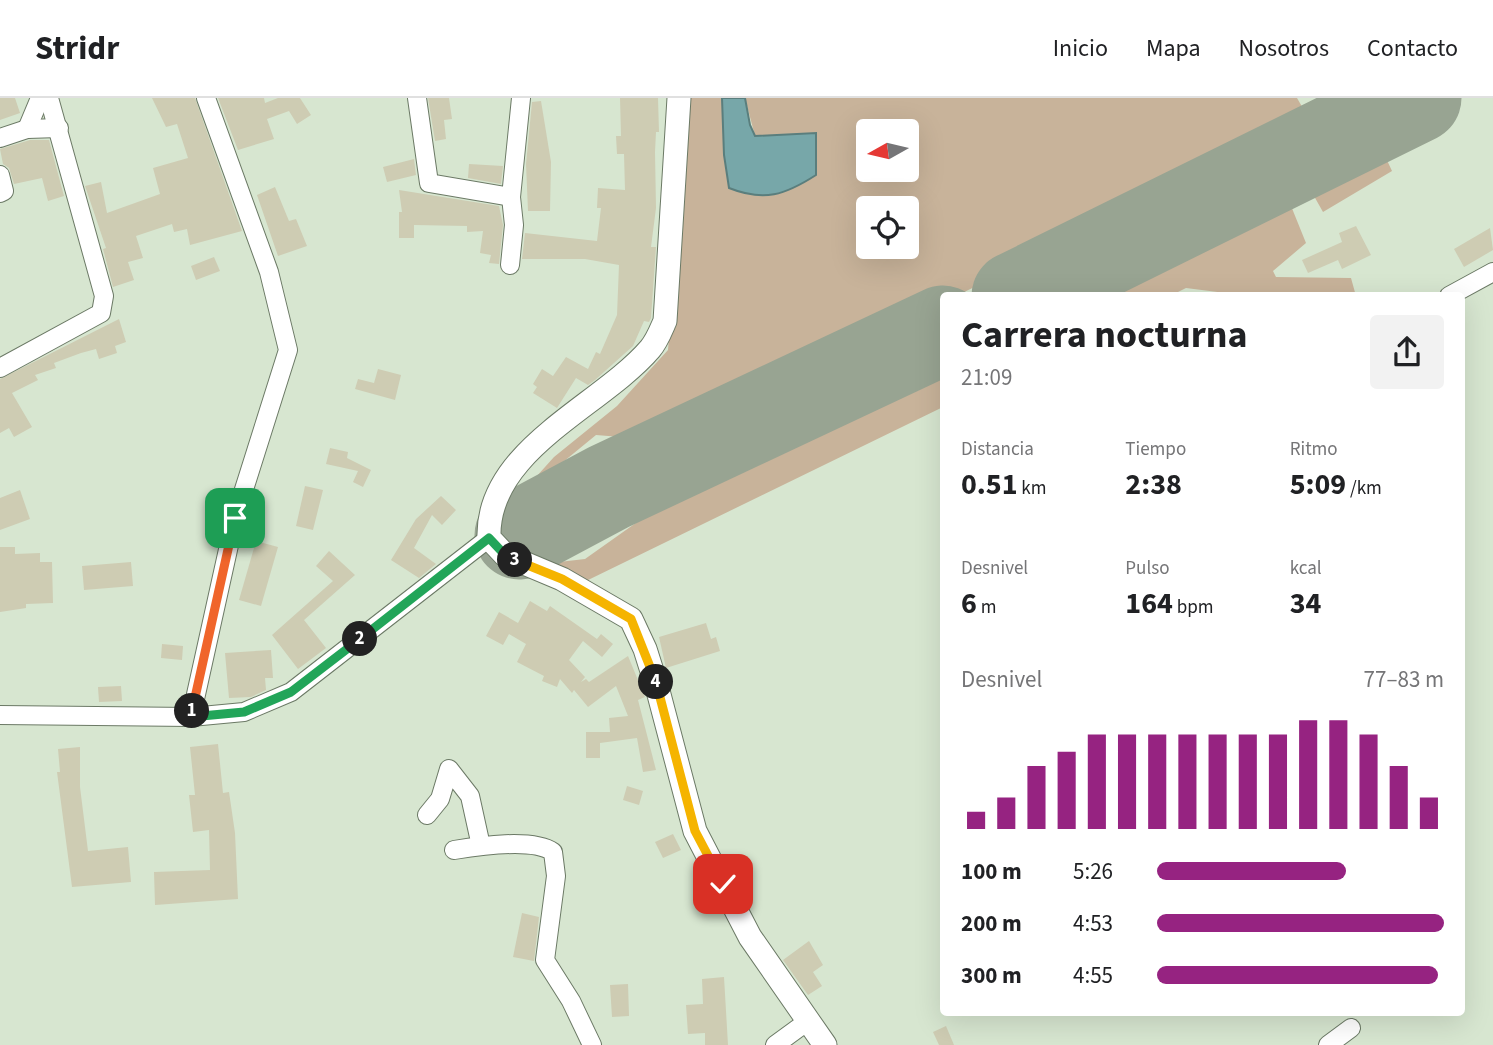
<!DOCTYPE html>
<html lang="es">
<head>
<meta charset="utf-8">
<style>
	:root { --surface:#fff; --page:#f2f2f2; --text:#202124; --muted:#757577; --line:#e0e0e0; --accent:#962381 }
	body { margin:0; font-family:"Source Sans 3",sans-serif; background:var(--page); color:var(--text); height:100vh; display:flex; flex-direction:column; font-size:26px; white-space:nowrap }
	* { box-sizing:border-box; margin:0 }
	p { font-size:23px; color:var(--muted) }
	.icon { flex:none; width:38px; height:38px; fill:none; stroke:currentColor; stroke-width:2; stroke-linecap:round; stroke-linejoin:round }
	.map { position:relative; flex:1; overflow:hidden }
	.drawer { position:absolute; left:940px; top:194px; width:525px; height:724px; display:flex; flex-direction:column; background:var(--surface); border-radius:7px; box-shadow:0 7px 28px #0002 }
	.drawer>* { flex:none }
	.needle { width:46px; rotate:262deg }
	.tools { position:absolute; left:856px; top:21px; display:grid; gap:14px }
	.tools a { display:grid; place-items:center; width:63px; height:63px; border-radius:7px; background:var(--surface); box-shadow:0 7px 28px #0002; font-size:35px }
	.pin { position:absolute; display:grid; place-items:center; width:60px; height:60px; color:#fff; margin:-30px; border-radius:14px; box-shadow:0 4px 10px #0006 }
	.km { position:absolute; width:35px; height:35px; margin:-18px; border-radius:50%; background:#222; color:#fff; font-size:19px; line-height:35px; text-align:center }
	.round { display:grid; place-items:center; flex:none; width:74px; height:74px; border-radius:7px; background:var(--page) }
	.headline { display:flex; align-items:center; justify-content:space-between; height:119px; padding:0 21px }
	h1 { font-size:38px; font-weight:700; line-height:52px }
	.stats { display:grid; grid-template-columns:repeat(3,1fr); gap:10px; height:119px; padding:7px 21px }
	.stats div { display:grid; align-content:center }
	.stats b { font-size:30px; font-weight:700 }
	.stats small { font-size:19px; font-weight:400 }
	.stats p { font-size:19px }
	.chart { height:196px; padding:14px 21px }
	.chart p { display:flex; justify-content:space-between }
	.chart svg { width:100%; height:126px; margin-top:7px; stroke:var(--accent); stroke-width:6 }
	ul { padding:0 21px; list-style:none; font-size:23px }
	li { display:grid; grid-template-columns:112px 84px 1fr; align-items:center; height:52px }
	li i { height:18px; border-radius:9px; background:var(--accent) }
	header { display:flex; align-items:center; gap:42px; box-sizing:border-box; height:98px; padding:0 35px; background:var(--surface); border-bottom:2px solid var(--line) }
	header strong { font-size:33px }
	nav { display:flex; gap:38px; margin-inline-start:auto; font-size:24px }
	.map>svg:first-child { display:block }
	.green { fill:#c8b39a; fill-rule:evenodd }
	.water { fill:#77a7a9; stroke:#5a7e7d; stroke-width:2 }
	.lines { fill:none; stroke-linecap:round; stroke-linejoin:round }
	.runway { stroke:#98a492; stroke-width:89 }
	.building { fill:#ceccb3 }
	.minor-casing { stroke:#6b7965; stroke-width:20 }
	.major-casing { stroke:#6b7965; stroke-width:25 }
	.minor { stroke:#fff; stroke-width:18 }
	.major { stroke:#fff; stroke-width:23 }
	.split-1-casing { stroke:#fff; stroke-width:14 }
	.split-2-casing { stroke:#fff; stroke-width:14 }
	.split-3-casing { stroke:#fff; stroke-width:14 }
	.split-4-casing { stroke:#fff; stroke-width:14 }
	.split-5-casing { stroke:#fff; stroke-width:14 }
	.split-1 { stroke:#f0652b; stroke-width:9 }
	.split-2 { stroke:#22a559; stroke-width:9 }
	.split-3 { stroke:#22a559; stroke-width:9 }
	.split-4 { stroke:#f5b400; stroke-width:9 }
	.split-5 { stroke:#f5b400; stroke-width:9 }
</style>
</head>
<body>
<header>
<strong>Stridr</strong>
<nav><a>Inicio</a><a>Mapa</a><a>Nosotros</a><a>Contacto</a></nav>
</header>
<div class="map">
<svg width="1493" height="947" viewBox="0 0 1493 947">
	<rect width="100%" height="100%" fill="#d7e6d0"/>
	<g class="green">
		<path d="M690,0H722L724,56L729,90L817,56L816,35L755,38L745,0H1297L1308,19L1301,30L956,198H943V204L658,342L596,337L535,387L513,425L516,448L559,464L585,461L681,393L687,385L943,259V309L584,484L515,456L509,438L512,412L527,389L554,359L617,308L668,252ZM868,33H906V72H868ZM868,110H906V149H868Z"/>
		<path d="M1369,51L1385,58L1392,73L1323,114L1310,91L1287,98L1306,145L1273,173L1276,179L1351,180L1356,198H1249L1186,190L1170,198H1069Z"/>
	</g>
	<path class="water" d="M722,0H745L750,27L755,38L816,35V77C785,97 764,104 729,90L724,57Z"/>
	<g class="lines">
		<g class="runway">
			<path d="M1016,198L1417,0"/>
			<path d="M519,437L609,389L943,232"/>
		</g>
	</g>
	<g class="building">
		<path d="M0,0H15L20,15L0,22Z"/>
		<path d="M152,0H195L242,133L190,147L187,131L174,134L172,126L136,138L143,160L128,164L134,182L113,189L103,151L106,150L85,88L101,84L107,115L160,96L153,70L188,60L177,26L166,29Z"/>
		<path d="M218,0H264L265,5L278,0H300L311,17L297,26L289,13L267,21L274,41L238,52Z"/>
		<path d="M428,0H449L452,21L444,22L446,41L435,43Z"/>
		<path d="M620,0H658L659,34H656L655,54L656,110L651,149H656L651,220L649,224L644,223L633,248L595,282L588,287L576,280L557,310L533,295L537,289L533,286L542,271L553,278L566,259L588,271L596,254L600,256L617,217L619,167L585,161H522L525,135L597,143L601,110H597L598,90L625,92L624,56H617L616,38H621Z"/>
		<path d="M541,3L551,64L550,113H528L526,66L532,4Z"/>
		<path d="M30,42H49L64,98L48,103L42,80L14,86L9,70L3,66L0,51Z"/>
		<path d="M414,61L416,77L387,84L383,69Z"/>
		<path d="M469,66L503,68L501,86L468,80Z"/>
		<path d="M275,89L289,123L296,121L307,148L278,158L257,97Z"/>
		<path d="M399,92L499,108L503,127L499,166L489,165L491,157L480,155L483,133L467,134V128L414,127V140H399V114H402Z"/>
		<path d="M1356,128L1371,157L1342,171L1338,162L1308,175L1302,162L1342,144L1339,135Z"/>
		<path d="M1490,130L1493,152L1464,169L1454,151Z"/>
		<path d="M214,159L220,173L196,182L191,168Z"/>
		<path d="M119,221L126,244L115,248L117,255L99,261L96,251L81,255L54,265L56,270L35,277L38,282L12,295L32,329L14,339L9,330L0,335V281Z"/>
		<path d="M378,271L401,277L395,302L355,291L358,281L374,285Z"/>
		<path d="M330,350L348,354L347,360L371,372L363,389L353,384L358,373L326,366Z"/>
		<path d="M305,388L323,392L313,432L296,428Z"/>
		<path d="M20,392L30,421L0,432V400Z"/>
		<path d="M441,398L456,412L442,427L432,417L414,450L436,466L419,480L391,462L416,421Z"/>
		<path d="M256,443L278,449L261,508L239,502Z"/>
		<path d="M0,449H15V456L40,455V464H52L53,505L26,506V510L0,514Z"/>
		<path d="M329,453L355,477L304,522L326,550L298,571L272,537L333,483L316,468Z"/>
		<path d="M131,464L133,488L84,492L82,468Z"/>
		<path d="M530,503L547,513L550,508L597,541L601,536L613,546L602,559L583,543L569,562L585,579L581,584L586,581L589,584L628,558L645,599L638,602L656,672L643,674L637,640L600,645V660H586V634H610L609,620L628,618L616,588L588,609L574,592L572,595L560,581L557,589L542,583L544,578L517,564L526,546L509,536L503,547L486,538L499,514L518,525Z"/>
		<path d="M706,525L711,541L716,539L720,553L666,570L659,539Z"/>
		<path d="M162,546L183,548L182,562L161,560Z"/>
		<path d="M271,552L273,580H265L266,592L251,599L229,600L225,555Z"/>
		<path d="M121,588L122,603L99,604L98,589Z"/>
		<path d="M218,646L223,695L229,694L235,735L238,801L155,807L154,774L210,772L209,732L193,734L189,697H195L190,649Z"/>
		<path d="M80,649V689L88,753L128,749L131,784L72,789L57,674H60L58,651Z"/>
		<path d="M627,688L643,693L639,707L623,702Z"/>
		<path d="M673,736L681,752L663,760L655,744Z"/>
		<path d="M522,815L539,819L534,863L513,859Z"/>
		<path d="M809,843L823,867L813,874L822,888L808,897L783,862Z"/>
		<path d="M724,879L728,947H705V935L688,936L686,907L703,906L702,881Z"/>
		<path d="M628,886L629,918L612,919L610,887Z"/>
		<path d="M946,928L954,947H939L933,934Z"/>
	</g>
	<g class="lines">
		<defs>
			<g id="minor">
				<path d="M417,0L429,85L511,99"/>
				<path d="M27,31L40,0"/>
				<path d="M0,40L27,31L59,30"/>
				<path d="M0,77L4,93L0,95"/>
				<path d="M510,167L514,127L511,99L521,0"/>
				<path d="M1449,198L1493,174"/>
				<path d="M0,270L101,215L104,198L49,0"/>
				<path d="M0,617L191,619L244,614L291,594L489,440"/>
				<path d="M191,619L235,420L288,252L269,174L206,0"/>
				<path d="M427,717L440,701L449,671L470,698L481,748"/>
				<path d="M454,752C479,748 533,740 553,754L556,778L545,862L571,903L592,947"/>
				<path d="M775,947L808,923"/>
				<path d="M1328,947L1351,930"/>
			</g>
			<path id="major" d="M679,0L665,223C661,232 657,243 650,251C600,309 486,352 489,440L505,457L562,481L631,521L645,551L657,589L695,733L750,839L825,947"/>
		</defs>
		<use href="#minor" class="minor-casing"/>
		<use href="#major" class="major-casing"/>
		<use href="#minor" class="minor"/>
		<use href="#major" class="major"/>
	</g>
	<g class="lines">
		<defs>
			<path id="split-1" d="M192,613L235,420"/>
			<path id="split-2" d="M192,613L191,619L244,614L291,594L360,541"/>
			<path id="split-3" d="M360,541L489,440L505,457L515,462"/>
			<path id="split-4" d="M515,462L562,481L631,521L656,584"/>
			<path id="split-5" d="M656,584L695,733L723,786"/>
		</defs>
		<use href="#split-1" class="split-1-casing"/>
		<use href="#split-2" class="split-2-casing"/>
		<use href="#split-3" class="split-3-casing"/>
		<use href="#split-4" class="split-4-casing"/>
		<use href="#split-5" class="split-5-casing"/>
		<use href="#split-1" class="split-1"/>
		<use href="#split-2" class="split-2"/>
		<use href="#split-3" class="split-3"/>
		<use href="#split-4" class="split-4"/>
		<use href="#split-5" class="split-5"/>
	</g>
</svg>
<div class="tools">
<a><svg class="needle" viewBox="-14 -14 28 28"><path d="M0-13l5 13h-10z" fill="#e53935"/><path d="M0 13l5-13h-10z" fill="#757577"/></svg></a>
<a><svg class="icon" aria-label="locate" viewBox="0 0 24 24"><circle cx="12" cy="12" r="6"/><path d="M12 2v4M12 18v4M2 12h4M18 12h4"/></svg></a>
</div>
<div class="pin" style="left:235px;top:420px;background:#1e9e55"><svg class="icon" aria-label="arrive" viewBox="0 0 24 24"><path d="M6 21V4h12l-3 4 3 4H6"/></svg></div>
<div class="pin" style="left:723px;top:786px;background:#d93025"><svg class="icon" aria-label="check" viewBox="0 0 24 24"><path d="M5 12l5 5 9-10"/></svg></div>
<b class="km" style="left:192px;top:613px">1</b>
<b class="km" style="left:360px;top:541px">2</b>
<b class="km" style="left:515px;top:462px">3</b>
<b class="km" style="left:656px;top:584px">4</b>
<section class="drawer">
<div class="headline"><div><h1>Carrera nocturna</h1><p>21:09</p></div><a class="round"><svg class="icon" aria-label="share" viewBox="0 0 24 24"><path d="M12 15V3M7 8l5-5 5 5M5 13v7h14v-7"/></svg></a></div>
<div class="stats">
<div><p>Distancia</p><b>0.51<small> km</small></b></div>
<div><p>Tiempo</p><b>2:38</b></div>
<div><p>Ritmo</p><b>5:09<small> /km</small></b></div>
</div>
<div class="stats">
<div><p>Desnivel</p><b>6<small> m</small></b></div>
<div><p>Pulso</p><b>164<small> bpm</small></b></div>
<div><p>kcal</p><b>34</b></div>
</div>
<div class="chart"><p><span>Desnivel</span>77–83 m</p>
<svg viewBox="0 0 160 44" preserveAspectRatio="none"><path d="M5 44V38M15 44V33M25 44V22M35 44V17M45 44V11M55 44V11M65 44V11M75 44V11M85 44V11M95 44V11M105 44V11M115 44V6M125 44V6M135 44V11M145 44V22M155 44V33"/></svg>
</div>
<ul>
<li><b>100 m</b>5:26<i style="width:66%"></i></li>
<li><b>200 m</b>4:53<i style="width:100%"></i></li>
<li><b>300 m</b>4:55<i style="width:98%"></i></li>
</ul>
</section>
</div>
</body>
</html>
